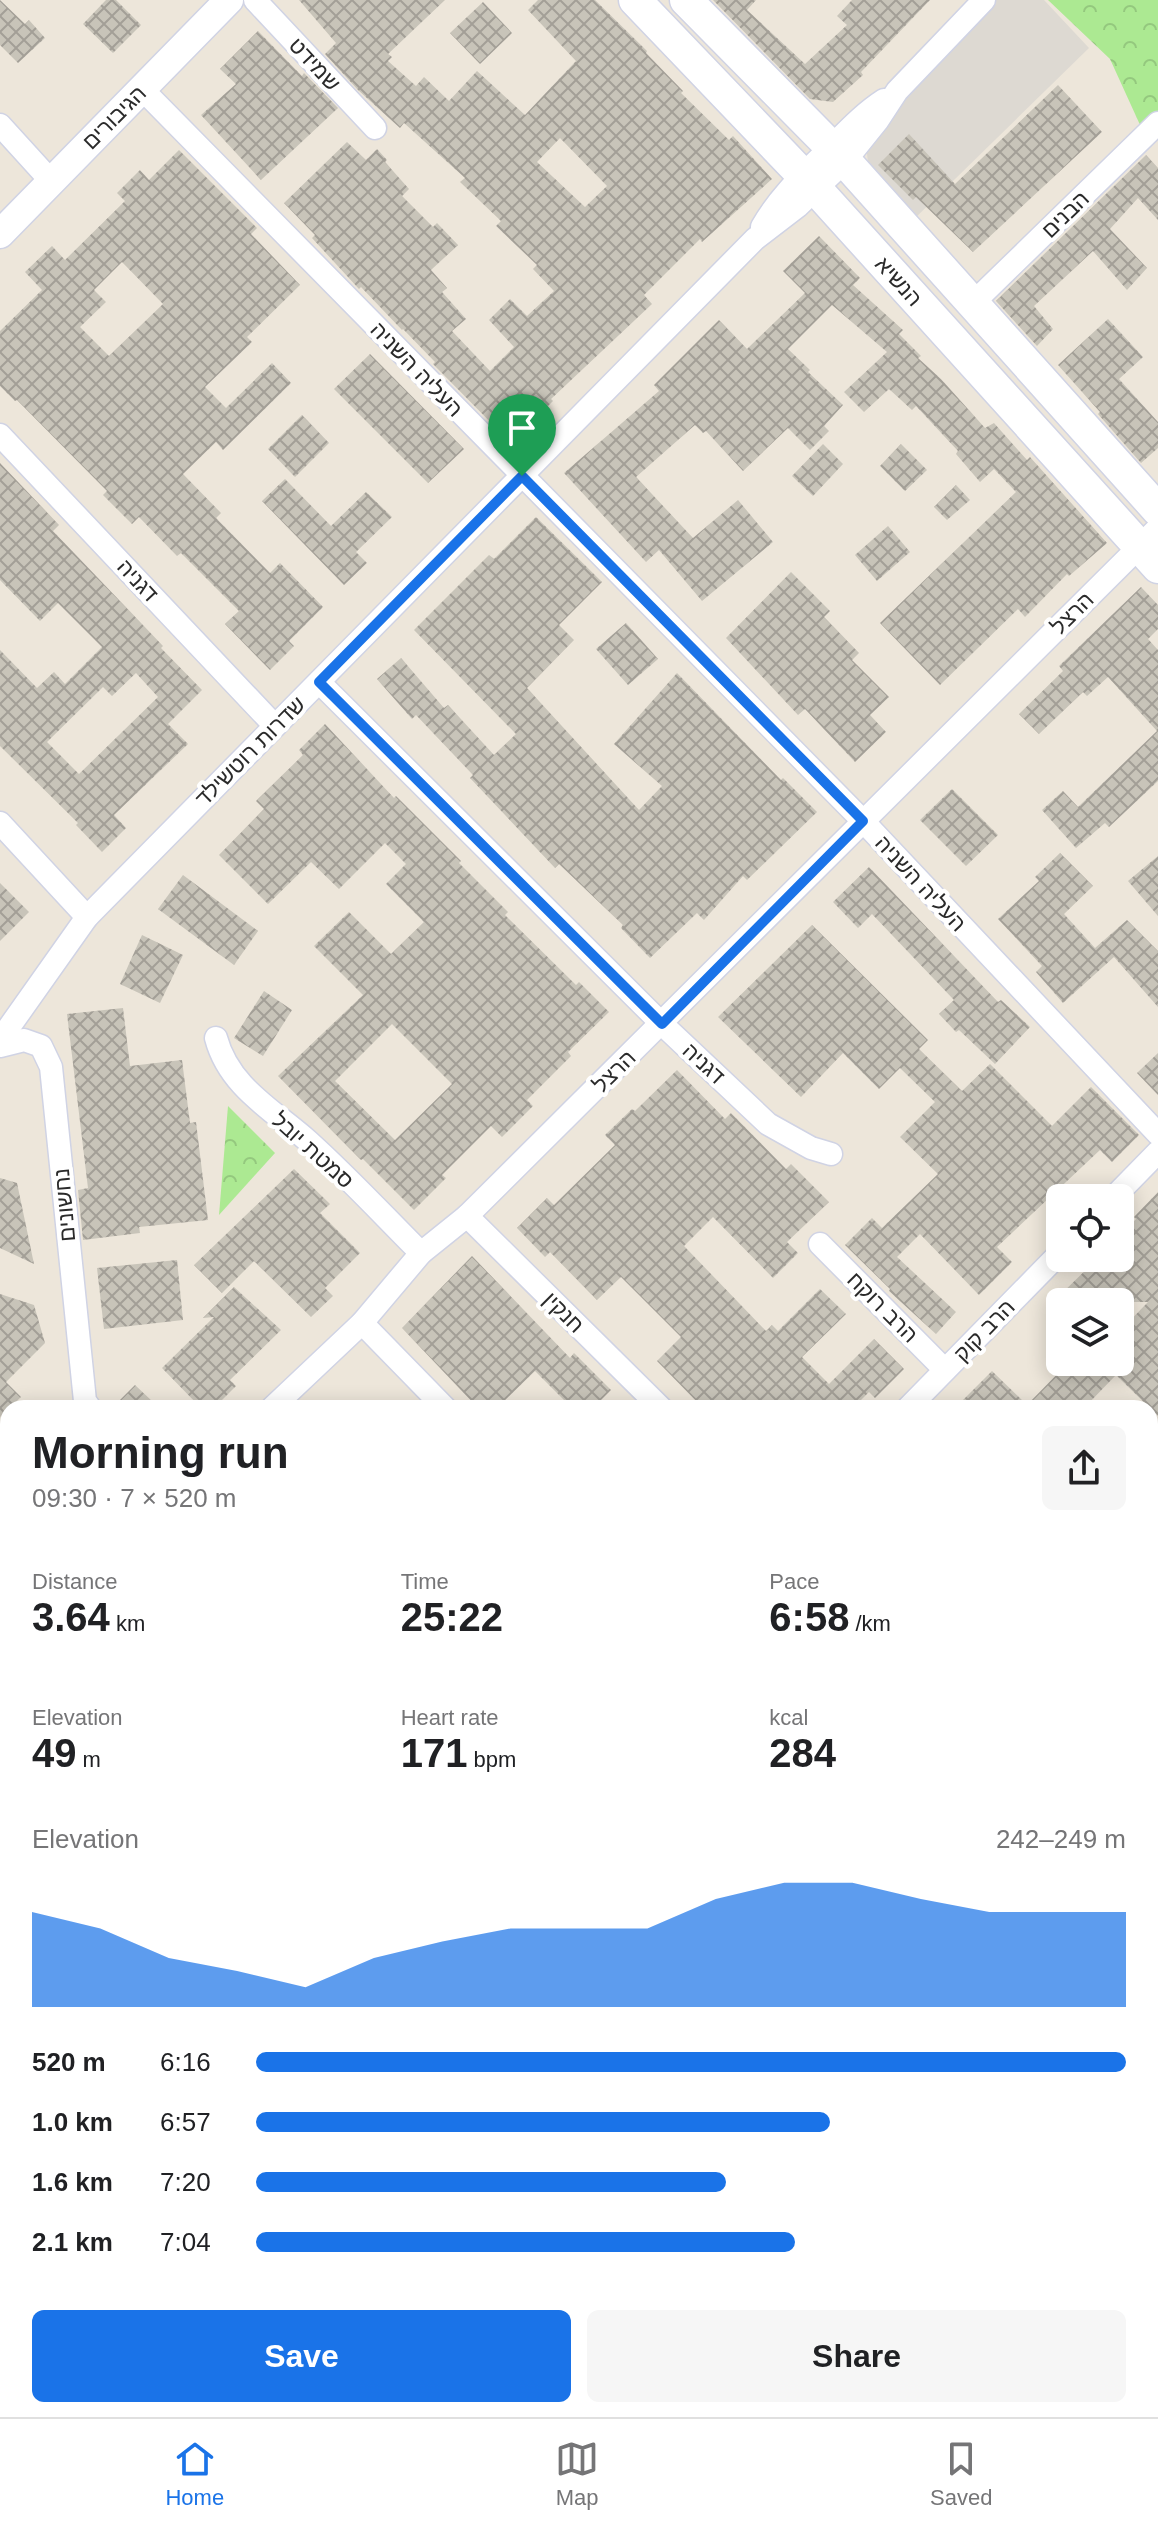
<!DOCTYPE html>
<html lang="en">
<head>
<meta charset="utf-8">
<style>
	:root { --surface:#fff; --page:#f6f6f6; --text:#202124; --muted:#757577; --line:#e0e0e0; --accent:#1a73e8 }
	body { margin:0; font-family:Helvetica,Heebo,sans-serif; background:var(--page); color:var(--text); height:100vh; display:flex; flex-direction:column; font-size:30px; white-space:nowrap }
	* { box-sizing:border-box; margin:0 }
	p { font-size:26px; color:var(--muted) }
	.icon { flex:none; width:44px; height:44px; fill:none; stroke:currentColor; stroke-width:2; stroke-linecap:round; stroke-linejoin:round }
	.map { position:relative; flex:1; overflow:hidden }
	.details { position:absolute; left:0px; top:1400px; width:1158px; height:1018px; display:flex; flex-direction:column; background:var(--surface); border-radius:24px 24px 0 0; box-shadow:0 4px 20px #0003 }
	.details>* { flex:none }
	.tools { position:absolute; left:1046px; top:1184px; display:grid; gap:16px }
	.tools a { display:grid; place-items:center; width:88px; height:88px; border-radius:12px; background:var(--surface); box-shadow:0 4px 20px #0003; font-size:40px }
	.pin { position:absolute; display:grid; place-items:center; width:68px; height:68px; color:#fff; margin:-82px -34px; border-radius:50% 50% 50% 0; rotate:-45deg; box-shadow:0 0 8px #0007 }
	.pin .icon { rotate:45deg }
	.round { display:grid; place-items:center; flex:none; width:84px; height:84px; border-radius:12px; background:var(--page) }
	.headline { display:flex; align-items:center; justify-content:space-between; height:136px; padding:0 32px }
	h1 { font-size:44px; font-weight:800; line-height:60px }
	.figures { display:grid; grid-template-columns:repeat(3,1fr); gap:12px; height:136px; padding:8px 32px }
	.figures div { display:grid; align-content:center }
	.figures b { font-size:40px; font-weight:800 }
	.figures small { font-size:22px; font-weight:400 }
	.figures p { font-size:22px }
	.chart { height:224px; padding:16px 32px }
	.chart p { display:flex; justify-content:space-between }
	.chart svg { width:100%; height:144px; margin-top:8px; fill:var(--accent); opacity:.7 }
	.action { display:flex; gap:16px; margin-top:auto; padding:16px 32px }
	.action a { flex:1; height:92px; border-radius:12px; background:var(--accent); color:#fff; font-size:32px; font-weight:800; line-height:92px; text-align:center }
	.action a+a { background:var(--page); color:var(--text) }
	ul { padding:0 32px; list-style:none; font-size:26px }
	li { display:grid; grid-template-columns:128px 96px 1fr; align-items:center; height:60px }
	li i { height:20px; border-radius:10px; background:var(--accent) }
	.tab-bar { display:flex; justify-content:space-around; align-items:center; height:112px; border-top:2px solid var(--line); background:var(--surface); font-size:22px; color:var(--muted) }
	.tab-bar a { display:grid; justify-items:center; gap:4px }
	.tab-bar .current { color:var(--accent) }
	.map>svg:first-child { display:block }
	.forest { fill:url(#forest-crowns) }
	.plaza { fill:#ddd9d2 }
	.building { fill:url(#building-cross-hatch); fill-rule:evenodd }
	.lines { fill:none; stroke-linecap:round; stroke-linejoin:round }
	.minor-casing { stroke:#d0d3e4; stroke-width:25 }
	.tertiary-casing { stroke:#d0d3e4; stroke-width:31 }
	.secondary-casing { stroke:#d0d3e4; stroke-width:35 }
	.minor { stroke:#fff; stroke-width:22 }
	.tertiary { stroke:#fff; stroke-width:28 }
	.secondary { stroke:#fff; stroke-width:32 }
	.route-casing { stroke:#fff; stroke-width:16 }
	.route { stroke:#1a73e8; stroke-width:10 }
	.labels { text-anchor:middle; stroke-width:8; stroke-linejoin:round; paint-order:stroke }
	.street-label { font-size:22px; fill:#2a2a2a; stroke:#fff }
</style>
</head>
<body>
<div class="map">
<svg width="1158" height="2417" viewBox="0 0 1158 2417">
	<defs>
		<pattern id="forest-crowns" width="20" height="18" patternUnits="userSpaceOnUse" patternTransform="scale(2)"><rect width="20" height="18" fill="#ace992"/><path d="M2 6a3 3 0 1 1 6 0M12 15a3 3 0 1 1 6 0" fill="none" stroke="#94c87e"/></pattern>
		<pattern id="building-cross-hatch" width="8" height="8" patternUnits="userSpaceOnUse" patternTransform="scale(2)"><rect width="8" height="8" fill="#c8c4b9"/><path d="M0 0l8 8M0 8l8-8" fill="none" stroke="#a39f97"/></pattern>
	</defs>
	<rect width="100%" height="100%" fill="#ede6da"/>
	<g class="forest">
		<path d="M1048,0H1158V126L1146,138L1110,59Z"/>
		<path d="M228,1106L275,1153L219,1215Z"/>
		<path d="M1158,1601V1882L1150,1874V1609Z"/>
	</g>
	<path class="plaza" d="M985,0H1044L1089,48L911,222L869,173L866,144Z"/>
	<g class="building">
		<path d="M0,0L25,24L29,20L45,38L18,63L0,45Z"/>
		<path d="M106,0H116L141,25L113,53L83,24Z"/>
		<path d="M299,0H445L388,54L392,57L388,61L416,86L424,77L449,101L477,71L525,115L576,61L528,10L538,0H595L647,51L646,53L683,91L681,93L729,140L733,136L772,179L702,242L700,239L644,295L652,304L551,399L553,401L511,443L433,364L435,362L403,329L402,330L361,287L359,289L312,238L315,235L284,203L347,142L366,160L377,149L387,160L385,162L409,189L402,196L433,227L437,223L458,245L431,270L447,288L442,292L466,319L452,331L490,371L514,347L489,320L510,299L527,316L554,291L533,269L537,265L496,226L501,221L460,182L465,178L404,123L400,128L358,90L325,54L336,43ZM560,138L607,186L585,207L537,162Z"/>
		<path d="M713,0H756L747,10L805,64L847,25L837,16L852,0H930L861,72L863,75L833,102L810,99Z"/>
		<path d="M483,2L512,33L480,64L450,33Z"/>
		<path d="M258,31L302,76L304,73L338,108L261,180L201,115L236,84L220,69Z"/>
		<path d="M1058,85L1102,132L973,252L916,197L913,200L878,165L909,134L955,184Z"/>
		<path d="M179,150L257,228L251,234L300,285L247,337L252,342L205,387L226,408L272,363L291,383L223,450L216,442L183,474L221,513L216,518L270,573L280,563L323,607L289,641L294,646L270,670L225,624L239,611L181,553L177,556L139,517L132,524L103,495L107,491L17,400L15,401L0,386V331L42,290L25,272L52,246L65,260L125,201L117,193L140,170L149,180ZM122,262L163,304L109,356L80,327L106,302L94,290Z"/>
		<path d="M1146,155L1158,168V220L1138,198L1110,229L1147,268L1127,290L1093,251L1034,306L1053,329L1037,346L996,301Z"/>
		<path d="M819,236L860,278L853,285L903,330L899,334L921,356L918,358L941,379L985,428L994,423L1027,460L1030,457L1107,543L1069,576L1067,574L1025,617L1018,609L940,685L880,623L1016,492L994,469L980,482L956,454L958,451L916,406L912,410L889,389L864,412L844,392L887,352L832,305L788,349L810,370L808,372L843,405L824,426L829,431L810,450L788,428L743,471L706,431L703,433L695,425L636,477L693,538L738,500L773,542L702,601L659,550L646,562L564,473L659,391L654,385L719,320L747,349L805,293L783,271Z"/>
		<path d="M1108,319L1143,357L1119,379L1158,422V448L1141,463L1098,414L1100,412L1058,365Z"/>
		<path d="M370,354L464,449L428,483L334,389Z"/>
		<path d="M302,415L329,443L295,477L268,449Z"/>
		<path d="M823,444L843,464L813,496L792,476Z"/>
		<path d="M901,444L927,470L905,491L880,466Z"/>
		<path d="M0,463L59,525L53,531L163,646L161,648L202,690L168,724L188,744L114,815L126,828L102,852L76,825L78,823L0,746V650L37,688L54,672L65,684L102,647L58,603L40,621L0,580ZM136,673L158,697L79,774L47,742L103,687L112,696Z"/>
		<path d="M285,479L331,526L366,492L392,517L356,552L367,563L344,585L262,501Z"/>
		<path d="M956,485L970,500L947,520L934,507Z"/>
		<path d="M536,517L602,582L559,625L574,640L527,688L639,810L662,786L614,744L677,673L781,780L783,778L817,812L747,880L743,876L704,920L697,913L650,958L621,928L623,925L559,864L555,868L470,778L473,775L416,715L412,719L377,679L401,658L444,708L448,705L494,755L516,734L414,630L489,555L494,559Z"/>
		<path d="M888,526L910,552L877,581L855,555Z"/>
		<path d="M791,572L830,611L824,617L859,653L852,660L889,697L870,715L886,732L855,762L805,709L798,715L726,638Z"/>
		<path d="M1141,587L1158,605V629L1148,639L1158,650V781L1109,827L1105,823L1076,848L1042,810L1063,791L1078,807L1157,731L1108,677L1087,696L1083,692L1039,734L1019,714L1063,671L1059,666Z"/>
		<path d="M626,623L658,659L628,685L596,649Z"/>
		<path d="M325,724L394,798L396,796L461,861L459,863L508,912L505,915L576,985L579,982L609,1012L568,1052L571,1056L527,1100L533,1106L502,1137L491,1126L442,1175L446,1178L414,1210L363,1159L361,1160L278,1076L363,995L314,946L349,912L391,954L424,922L386,884L406,864L385,843L339,889L311,862L268,904L219,855L264,809L256,801L303,755L299,750ZM392,1024L452,1084L395,1140L335,1081Z"/>
		<path d="M952,789L998,835L966,866L920,820Z"/>
		<path d="M1060,853L1093,886L1064,914L1095,948L1127,920L1158,951V1007L1114,957L1063,1003L1036,972L1042,966L998,919L1039,881L1035,877Z"/>
		<path d="M1158,856V916L1128,881Z"/>
		<path d="M869,867L998,1002L1001,1000L1030,1027L995,1064L959,1030L956,1032L939,1014L954,1000L872,914L858,928L833,902Z"/>
		<path d="M183,875L258,931L234,965L158,909Z"/>
		<path d="M0,883L29,912L0,941Z"/>
		<path d="M812,925L928,1040L919,1049L962,1091L990,1064L1052,1126L1091,1087L1139,1135L1112,1162L1100,1150L997,1247L1012,1262L979,1295L920,1234L897,1257L956,1312L936,1334L889,1291L890,1289L845,1245L872,1218L882,1228L938,1174L900,1137L935,1102L900,1068L879,1089L843,1053L801,1097L718,1017Z"/>
		<path d="M142,935L183,955L160,1003L120,984Z"/>
		<path d="M264,991L292,1010L263,1056L234,1038Z"/>
		<path d="M123,1008L130,1066L182,1060L190,1123L196,1122L208,1220L139,1227L140,1233L83,1240L78,1190L88,1188L67,1014Z"/>
		<path d="M1158,1053V1095L1137,1073Z"/>
		<path d="M677,1070L725,1119L731,1113L786,1169L791,1164L829,1202L787,1242L798,1253L773,1278L713,1217L684,1246L766,1331L772,1325L778,1331L820,1289L846,1314L802,1357L829,1384L874,1339L904,1369L875,1398L869,1392L853,1408H703L657,1361L681,1337L621,1277L597,1300L550,1252L545,1257L517,1228L547,1198L554,1205L615,1145L605,1135L632,1109L635,1111Z"/>
		<path d="M294,1169L330,1204L320,1213L360,1253L325,1288L333,1296L311,1317L254,1261L222,1293L194,1265Z"/>
		<path d="M0,1178L17,1183L34,1264L0,1248Z"/>
		<path d="M1158,1192V1416L1116,1375L1084,1408H955L992,1371L1027,1405L1069,1362H1120V1331L1148,1302H1053L1098,1258H1120V1236L1136,1219L1134,1217Z"/>
		<path d="M472,1256L570,1358L574,1353L611,1390L593,1408H572L535,1371L497,1408H478L402,1328Z"/>
		<path d="M177,1260L183,1320L104,1329L97,1268Z"/>
		<path d="M234,1287L281,1330L230,1380L236,1386L214,1408H201L162,1368L214,1317L203,1318Z"/>
		<path d="M0,1294L34,1305L45,1343L6,1382L21,1397L0,1417Z"/>
		<path d="M135,1385L159,1408H112Z"/>
	</g>
	<g class="lines">
		<defs>
			<g id="minor">
				<path d="M255,0L375,128"/>
				<path d="M142,89L863,821L1158,1134"/>
				<path d="M0,125L51,181"/>
				<path d="M762,227C780,195 806,172 832,146C849,129 864,113 884,100"/>
				<path d="M972,304L1158,123"/>
				<path d="M0,435L275,726"/>
				<path d="M319,682L662,1024L768,1124L811,1148L831,1154"/>
				<path d="M0,823L87,917"/>
				<path d="M216,1038C229,1087 273,1110 308,1141C347,1176 384,1216 421,1253"/>
				<path d="M0,1040L87,917L755,239L798,206L845,161L878,120L897,91L984,0"/>
				<path d="M0,1046L24,1040L41,1046L51,1067L85,1401L90,1408"/>
				<path d="M1113,1198L1158,1152"/>
				<path d="M467,1216L661,1408"/>
				<path d="M820,1244L945,1370"/>
				<path d="M362,1323L445,1408"/>
				<path d="M272,1408L362,1323L421,1253L467,1216L1158,528"/>
				<path d="M908,1408L1060,1253"/>
				<path d="M1150,1597L1158,1589"/>
				<path d="M0,1693L8,1684"/>
				<path d="M1150,1891L1158,1899"/>
				<path d="M1150,1928L1158,1919"/>
				<path d="M0,2011L8,2002"/>
				<path d="M0,2349L8,2341"/>
				<path d="M725,2410L733,2417"/>
			</g>
			<path id="tertiary" d="M0,234L229,0"/>
			<g id="secondary">
				<path d="M635,0L816,189L1158,567"/>
				<path d="M686,0L845,161L1158,510"/>
			</g>
		</defs>
		<use href="#minor" class="minor-casing"/>
		<use href="#tertiary" class="tertiary-casing"/>
		<use href="#secondary" class="secondary-casing"/>
		<use href="#minor" class="minor"/>
		<use href="#tertiary" class="tertiary"/>
		<use href="#secondary" class="secondary"/>
	</g>
	<g class="lines">
		<defs>
			<path id="route" d="M522,476L863,821L662,1024L319,682Z"/>
		</defs>
		<use href="#route" class="route-casing"/>
		<use href="#route" class="route"/>
	</g>
	<g class="labels">
		<g class="street-label">
			<text transform="translate(315 64) rotate(47)" y="8">שמידט</text>
			<text transform="translate(114 117) rotate(-45)" y="8">הגיבורים</text>
			<text transform="translate(1065 214) rotate(-44)" y="8">הבנים</text>
			<text transform="translate(899 281) rotate(48)" y="8">הנשיא</text>
			<text transform="translate(417 369) rotate(46)" y="8">העליה השניה</text>
			<text transform="translate(138 580) rotate(47)" y="8">דגניה</text>
			<text transform="translate(1072 613) rotate(-45)" y="8">הרצל</text>
			<text transform="translate(250 751) rotate(-45)" y="8">שדרות רוטשילד</text>
			<text transform="translate(921 883) rotate(47)" y="8">העליה השניה</text>
			<text transform="translate(704 1063) rotate(43)" y="8">דגניה</text>
			<text transform="translate(614 1071) rotate(-45)" y="8">הרצל</text>
			<text transform="translate(313 1150) rotate(42)" y="8">סמטת יובל</text>
			<text transform="translate(64 1205) rotate(-95)" y="8">נחשונים</text>
			<text transform="translate(883 1307) rotate(45)" y="8">הרב רוקח</text>
			<text transform="translate(564 1312) rotate(45)" y="8">חנקין</text>
			<text transform="translate(984 1330) rotate(-46)" y="8">הרב קוק</text>
		</g>
	</g>
</svg>
<div class="tools">
<a><svg class="icon" aria-label="locate" viewBox="0 0 24 24"><circle cx="12" cy="12" r="6"/><path d="M12 2v4M12 18v4M2 12h4M18 12h4"/></svg></a>
<a><svg class="icon" aria-label="layers" viewBox="0 0 24 24"><path d="M12 4l9 5-9 5-9-5zM3 14l9 5 9-5"/></svg></a>
</div>
<div class="pin" style="left:522px;top:476px;background:#1e9e55"><svg class="icon" aria-label="arrive" viewBox="0 0 24 24"><path d="M6 21V4h12l-3 4 3 4H6"/></svg></div>
<section class="details">
<div class="headline"><div><h1>Morning run</h1><p>09:30 · 7 × 520 m</p></div><a class="round"><svg class="icon" aria-label="share" viewBox="0 0 24 24"><path d="M12 15V3M7 8l5-5 5 5M5 13v7h14v-7"/></svg></a></div>
<div class="figures">
<div><p>Distance</p><b>3.64<small> km</small></b></div>
<div><p>Time</p><b>25:22</b></div>
<div><p>Pace</p><b>6:58<small> /km</small></b></div>
</div>
<div class="figures">
<div><p>Elevation</p><b>49<small> m</small></b></div>
<div><p>Heart rate</p><b>171<small> bpm</small></b></div>
<div><p>kcal</p><b>284</b></div>
</div>
<div class="chart"><p><span>Elevation</span>242–249 m</p>
<svg viewBox="0 0 160 44" preserveAspectRatio="none"><path d="M0 44V15L10 20L20 29L30 33L40 38L50 29L60 24L70 20L80 20L90 20L100 11L110 6L120 6L130 11L140 15L150 15L160 15V44z"/></svg>
</div>
<ul>
<li><b>520 m</b>6:16<i style="width:100%"></i></li>
<li><b>1.0 km</b>6:57<i style="width:66%"></i></li>
<li><b>1.6 km</b>7:20<i style="width:54%"></i></li>
<li><b>2.1 km</b>7:04<i style="width:62%"></i></li>
</ul>
<div class="action"><a>Save</a><a>Share</a></div>
</section>
</div>
<nav class="tab-bar">
<a class="current"><svg class="icon" aria-label="home" viewBox="0 0 24 24"><path d="M3 11l9-7 9 7M6 9v11h12V9"/></svg>Home</a>
<a><svg class="icon" aria-label="map" viewBox="0 0 24 24"><path d="M3 6l6-2 6 2 6-2v14l-6 2-6-2-6 2zM9 4v14M15 6v14"/></svg>Map</a>
<a><svg class="icon" aria-label="saved" viewBox="0 0 24 24"><path d="M7 4h10v16l-5-4-5 4z"/></svg>Saved</a>
</nav>
</body>
</html>
